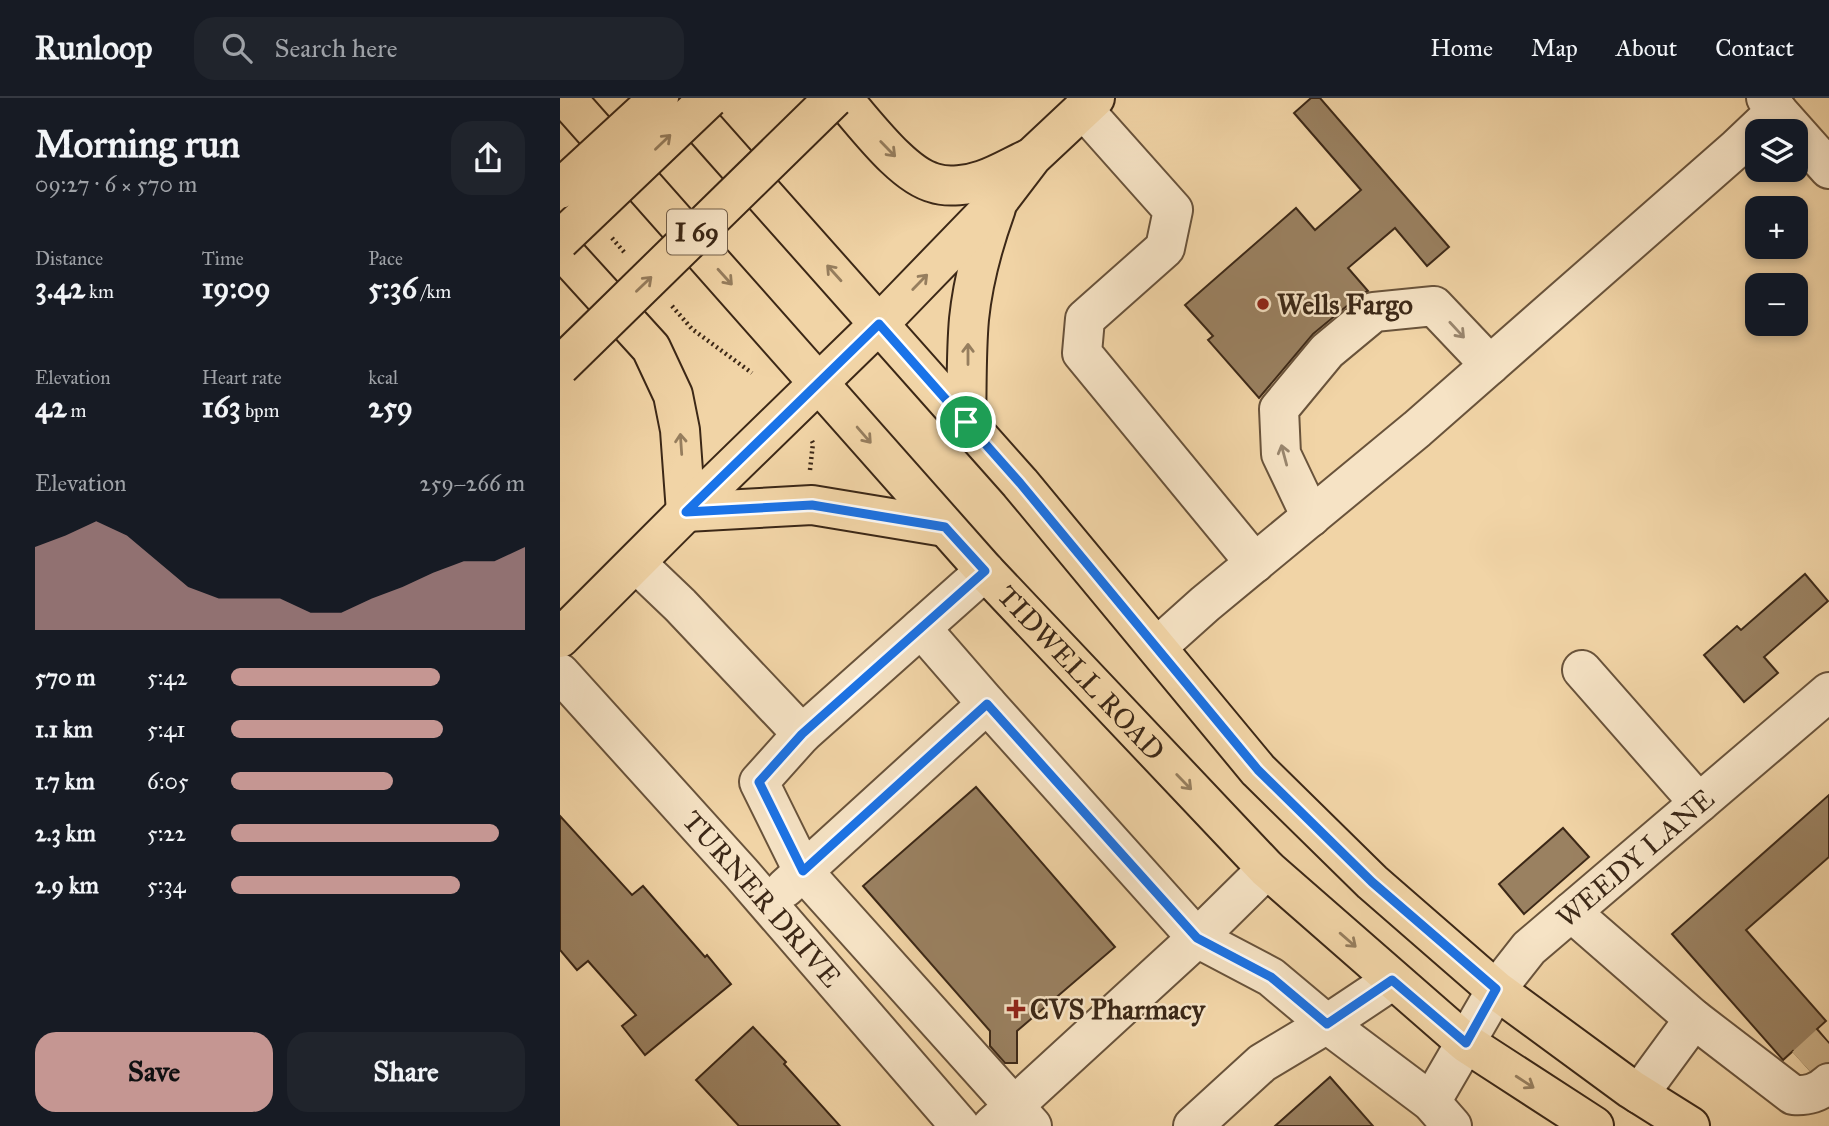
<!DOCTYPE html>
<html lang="en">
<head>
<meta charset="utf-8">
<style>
	:root { --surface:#171b24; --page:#20242c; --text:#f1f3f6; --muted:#9ea1a6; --line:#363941; --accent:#c59692 }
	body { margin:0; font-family:"IM FELL Great Primer",serif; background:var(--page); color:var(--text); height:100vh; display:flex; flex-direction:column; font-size:26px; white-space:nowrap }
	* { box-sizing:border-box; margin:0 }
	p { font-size:23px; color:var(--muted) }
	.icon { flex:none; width:38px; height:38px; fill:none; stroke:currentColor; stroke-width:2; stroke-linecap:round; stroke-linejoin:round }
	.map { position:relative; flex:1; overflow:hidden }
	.details { display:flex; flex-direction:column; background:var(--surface); width:560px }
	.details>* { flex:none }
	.tools { position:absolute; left:1185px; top:21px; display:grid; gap:14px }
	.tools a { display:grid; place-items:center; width:63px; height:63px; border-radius:14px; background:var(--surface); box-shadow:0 4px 10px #0003; font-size:35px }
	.pin { position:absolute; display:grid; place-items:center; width:60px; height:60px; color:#fff; margin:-30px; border:4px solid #fff; border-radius:50%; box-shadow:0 2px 7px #0007 }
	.round { display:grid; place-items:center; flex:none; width:74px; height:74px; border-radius:21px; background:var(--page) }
	.overview { display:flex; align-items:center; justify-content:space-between; height:119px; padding:0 35px }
	h1 { font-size:38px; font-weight:700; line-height:52px }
	.stats { display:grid; grid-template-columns:repeat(3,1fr); gap:10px; height:119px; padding:7px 35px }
	.stats div { display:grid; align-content:center }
	.stats b { font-size:30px; font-weight:700 }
	.stats small { font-size:19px; font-weight:400 }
	.stats p { font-size:19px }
	.chart { height:196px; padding:14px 35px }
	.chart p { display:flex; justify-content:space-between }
	.chart svg { width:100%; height:126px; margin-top:7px; fill:var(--accent); opacity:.7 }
	.button { display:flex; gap:14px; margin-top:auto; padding:14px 35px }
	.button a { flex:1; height:80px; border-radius:21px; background:var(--accent); color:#111; font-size:28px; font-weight:700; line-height:80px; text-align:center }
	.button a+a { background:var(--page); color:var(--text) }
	ul { padding:0 35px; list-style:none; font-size:23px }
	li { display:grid; grid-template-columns:112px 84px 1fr; align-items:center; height:52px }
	li i { height:18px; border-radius:9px; background:var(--accent) }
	header { display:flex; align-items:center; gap:42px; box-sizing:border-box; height:98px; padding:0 35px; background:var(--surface); border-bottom:2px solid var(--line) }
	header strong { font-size:33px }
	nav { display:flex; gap:38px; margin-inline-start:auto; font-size:24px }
	.search { width:490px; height:63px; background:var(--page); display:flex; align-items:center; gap:18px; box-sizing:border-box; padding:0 24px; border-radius:21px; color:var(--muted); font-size:26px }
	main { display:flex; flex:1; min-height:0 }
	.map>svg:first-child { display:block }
	.building { fill:#9a8161; stroke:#3c2817; stroke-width:2 }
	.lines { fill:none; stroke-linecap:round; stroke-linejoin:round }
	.minor-tunnel { stroke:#cdb289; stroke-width:38; stroke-dasharray:38 19; stroke-linecap:butt }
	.minor-casing { stroke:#69533b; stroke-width:42 }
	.major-casing { stroke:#3c2817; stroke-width:42 }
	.path { stroke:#3c2817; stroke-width:4.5; stroke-dasharray:2 3.5; stroke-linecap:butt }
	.minor { stroke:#f6e3c5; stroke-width:38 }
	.major { stroke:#f1d4a6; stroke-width:38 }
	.highway-bridge-casing { stroke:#3c2817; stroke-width:42; stroke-linecap:butt }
	.highway-bridge { stroke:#f1d4a6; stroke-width:38 }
	.oneway { stroke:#967e5e }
	.oneway2 { stroke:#99866e }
	.route-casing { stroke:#fff; stroke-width:14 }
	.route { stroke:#1a73e8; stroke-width:9 }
	.poi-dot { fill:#8f2418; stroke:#f6e3c5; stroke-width:2.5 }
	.labels { text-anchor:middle; stroke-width:5; stroke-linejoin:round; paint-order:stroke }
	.shield { fill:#f6e3c5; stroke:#74604b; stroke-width:2 }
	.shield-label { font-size:26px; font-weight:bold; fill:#3c2817 }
	.poi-label { font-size:28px; font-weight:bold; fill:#3c2817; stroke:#f6e3c5; text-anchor:start }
	.street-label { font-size:28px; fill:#3c2817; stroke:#f6e3c5 }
</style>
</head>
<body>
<header>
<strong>Runloop</strong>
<div class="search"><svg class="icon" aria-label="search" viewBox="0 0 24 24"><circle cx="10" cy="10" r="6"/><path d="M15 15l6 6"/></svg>Search here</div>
<nav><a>Home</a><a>Map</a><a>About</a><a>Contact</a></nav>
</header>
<main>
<section class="details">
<div class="overview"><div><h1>Morning run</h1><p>09:27 · 6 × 570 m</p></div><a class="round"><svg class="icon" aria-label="share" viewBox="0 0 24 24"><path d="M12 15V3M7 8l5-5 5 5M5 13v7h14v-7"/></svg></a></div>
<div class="stats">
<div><p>Distance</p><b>3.42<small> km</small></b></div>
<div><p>Time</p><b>19:09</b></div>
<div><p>Pace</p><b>5:36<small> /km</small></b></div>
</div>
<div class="stats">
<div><p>Elevation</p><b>42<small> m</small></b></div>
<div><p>Heart rate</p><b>163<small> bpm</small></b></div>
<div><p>kcal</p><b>259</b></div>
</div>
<div class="chart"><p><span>Elevation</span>259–266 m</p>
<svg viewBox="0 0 160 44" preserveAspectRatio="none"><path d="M0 44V15L10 11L20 6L30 11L40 20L50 29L60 33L70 33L80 33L90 38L100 38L110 33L120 29L130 24L140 20L150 20L160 15V44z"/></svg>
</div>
<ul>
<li><b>570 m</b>5:42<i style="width:71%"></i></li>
<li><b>1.1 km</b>5:41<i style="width:72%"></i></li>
<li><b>1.7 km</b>6:05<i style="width:55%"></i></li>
<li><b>2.3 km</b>5:22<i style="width:91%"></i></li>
<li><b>2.9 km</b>5:34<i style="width:78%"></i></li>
</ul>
<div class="button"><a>Save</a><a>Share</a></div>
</section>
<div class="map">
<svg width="1269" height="1028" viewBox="0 0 1269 1028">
	<rect width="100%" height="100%" fill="#f1d4a6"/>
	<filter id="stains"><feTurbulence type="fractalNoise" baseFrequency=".00286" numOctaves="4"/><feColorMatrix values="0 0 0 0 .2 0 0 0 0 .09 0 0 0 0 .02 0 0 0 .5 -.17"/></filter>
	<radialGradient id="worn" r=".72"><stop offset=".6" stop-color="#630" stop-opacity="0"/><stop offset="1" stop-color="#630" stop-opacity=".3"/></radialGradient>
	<g class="building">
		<path d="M751,0H760L889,149L867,168L835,130L788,170L808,193L800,197L753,236L699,300L648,242L653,238L625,207L736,110L755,132L801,92L734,15Z"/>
		<path d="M1245,476L1268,503L1204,559L1218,575L1184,604L1144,557L1177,528L1181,532Z"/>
		<path d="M416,689L555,849L457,933V965H445L430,948V933L303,788Z"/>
		<path d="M1269,697V759L1186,832L1266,923L1257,931L1269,945V964H1265L1250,972L1233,953L1223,962L1112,836Z"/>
		<path d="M0,718L72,797L83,788L145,859L147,857L171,886L85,957L62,928L76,917L28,863L17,872L0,852Z"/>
		<path d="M1003,730L1029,759L964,816L939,786Z"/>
		<path d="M193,929L226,964L224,966L280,1028H179L136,982Z"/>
		<path d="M770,979L813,1028H715Z"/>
	</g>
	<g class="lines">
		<path class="minor-tunnel" d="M1245,968L1269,946"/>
		<defs>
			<g id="minor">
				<path d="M1206,0L1269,71"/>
				<path d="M523,11L613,112L605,150L525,221L522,255L695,465"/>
				<path d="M751,419L721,356L719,311L767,253L814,214L874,208L930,267"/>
				<path d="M76,465L120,507L242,636L425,473"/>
				<path d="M597,549L645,506L857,331L1177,50L1217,12"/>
				<path d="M1022,572L1139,705"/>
				<path id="s1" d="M0,575L181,775L400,1028"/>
				<path d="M427,606L637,840L707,771"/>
				<path d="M242,636L199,684L243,773L472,1028"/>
				<path d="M225,790L427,606L361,530"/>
				<path d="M1011,814L1134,921L1079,996"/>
				<path d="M1134,921L1233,997C1248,998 1258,995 1269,985"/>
				<path id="s2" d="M871,1004L936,892L969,850L1269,594"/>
				<path d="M432,1028L637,840L711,879L767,926L833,882"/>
				<path d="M633,1028L702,965L767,926L871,1004L892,1028"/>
			</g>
			<g id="major">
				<path id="s3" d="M6,0L425,473L707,771L906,945L1034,1028"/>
				<path d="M118,0L460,385L698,672L812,784L936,892L1071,991L1130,1028"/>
				<path d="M282,0C304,24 342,77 374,85C388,90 409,87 423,82C438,77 453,68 468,61"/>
				<path d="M0,150L91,250L113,297L120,332L126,414"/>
				<path d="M406,324C407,290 406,255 409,221C413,182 423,146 436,110"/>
				<path d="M126,414L252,407L385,429"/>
				<path d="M0,540L126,414L319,226L440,101L472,59L535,0"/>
			</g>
		</defs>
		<use href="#minor" class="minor-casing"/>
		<use href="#major" class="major-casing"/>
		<g class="path">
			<path d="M52,140L64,154"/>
			<path d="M112,208L132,231L192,275"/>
			<path d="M250,372L253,345L252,343"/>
		</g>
		<use href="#minor" class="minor"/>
		<use href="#major" class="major"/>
		<defs>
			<g id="highway-bridge">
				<path d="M0,91L99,0"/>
				<path d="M0,142L149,0"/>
				<path d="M0,268L274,0"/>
			</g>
		</defs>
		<use href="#highway-bridge" class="highway-bridge-casing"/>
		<use href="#highway-bridge" class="highway-bridge"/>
	</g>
	<defs><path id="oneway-shaft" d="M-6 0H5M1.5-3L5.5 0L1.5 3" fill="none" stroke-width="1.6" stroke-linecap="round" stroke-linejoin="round" transform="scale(1.75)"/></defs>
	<g class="oneway">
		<use href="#oneway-shaft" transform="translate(103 44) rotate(-44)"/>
		<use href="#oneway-shaft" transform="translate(328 51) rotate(46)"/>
		<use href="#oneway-shaft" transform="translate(274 175) rotate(-132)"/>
		<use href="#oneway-shaft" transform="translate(165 179) rotate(48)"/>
		<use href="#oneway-shaft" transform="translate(360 184) rotate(-46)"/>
		<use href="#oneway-shaft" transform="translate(84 186) rotate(-44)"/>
		<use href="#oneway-shaft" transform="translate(408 256) rotate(-90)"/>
		<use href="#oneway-shaft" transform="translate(304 337) rotate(49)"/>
		<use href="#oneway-shaft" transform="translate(121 346) rotate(-94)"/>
		<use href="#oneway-shaft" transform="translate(624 684) rotate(46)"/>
		<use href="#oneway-shaft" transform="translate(788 842) rotate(41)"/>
		<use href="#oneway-shaft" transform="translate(965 984) rotate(33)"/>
	</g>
	<g class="oneway2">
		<use href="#oneway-shaft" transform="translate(897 232) rotate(47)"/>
		<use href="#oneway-shaft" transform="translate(724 357) rotate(-105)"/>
	</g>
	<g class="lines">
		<defs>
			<path id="route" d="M319,226L460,385L698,672L812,784L936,891L906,945L832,882L767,926L711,879L637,840L427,606L243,773L199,684L242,636L425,473L385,429L252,407L126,414Z"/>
		</defs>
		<use href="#route" class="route-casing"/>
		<use href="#route" class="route"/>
	</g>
	<g class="poi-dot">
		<circle cx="703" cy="206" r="7"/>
		<path d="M452.5 900.5h7v7h7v7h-7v7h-7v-7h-7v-7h7z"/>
	</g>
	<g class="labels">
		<rect class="shield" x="107" y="111.5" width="60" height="45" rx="5"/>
		<g class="shield-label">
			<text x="137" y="143">I 69</text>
		</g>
		<g class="poi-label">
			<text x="717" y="216">Wells Fargo</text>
			<text x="470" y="921">CVS Pharmacy</text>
		</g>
		<g class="street-label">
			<text dy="10" stroke="none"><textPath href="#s3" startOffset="772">TIDWELL ROAD</textPath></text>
			<text dy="10" stroke="none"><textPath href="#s2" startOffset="322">WEEDY LANE</textPath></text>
			<text dy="10" stroke="none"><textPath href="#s1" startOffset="303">TURNER DRIVE</textPath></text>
		</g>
	</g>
	<rect width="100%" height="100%" filter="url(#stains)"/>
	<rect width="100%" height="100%" fill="url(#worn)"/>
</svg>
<div class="tools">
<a><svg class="icon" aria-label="layers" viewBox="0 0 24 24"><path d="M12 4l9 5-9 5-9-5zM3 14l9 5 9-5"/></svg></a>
<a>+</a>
<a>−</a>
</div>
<div class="pin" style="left:406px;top:324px;background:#1e9e55"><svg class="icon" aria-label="arrive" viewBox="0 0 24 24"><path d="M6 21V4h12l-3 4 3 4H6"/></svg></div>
</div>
</main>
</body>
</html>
